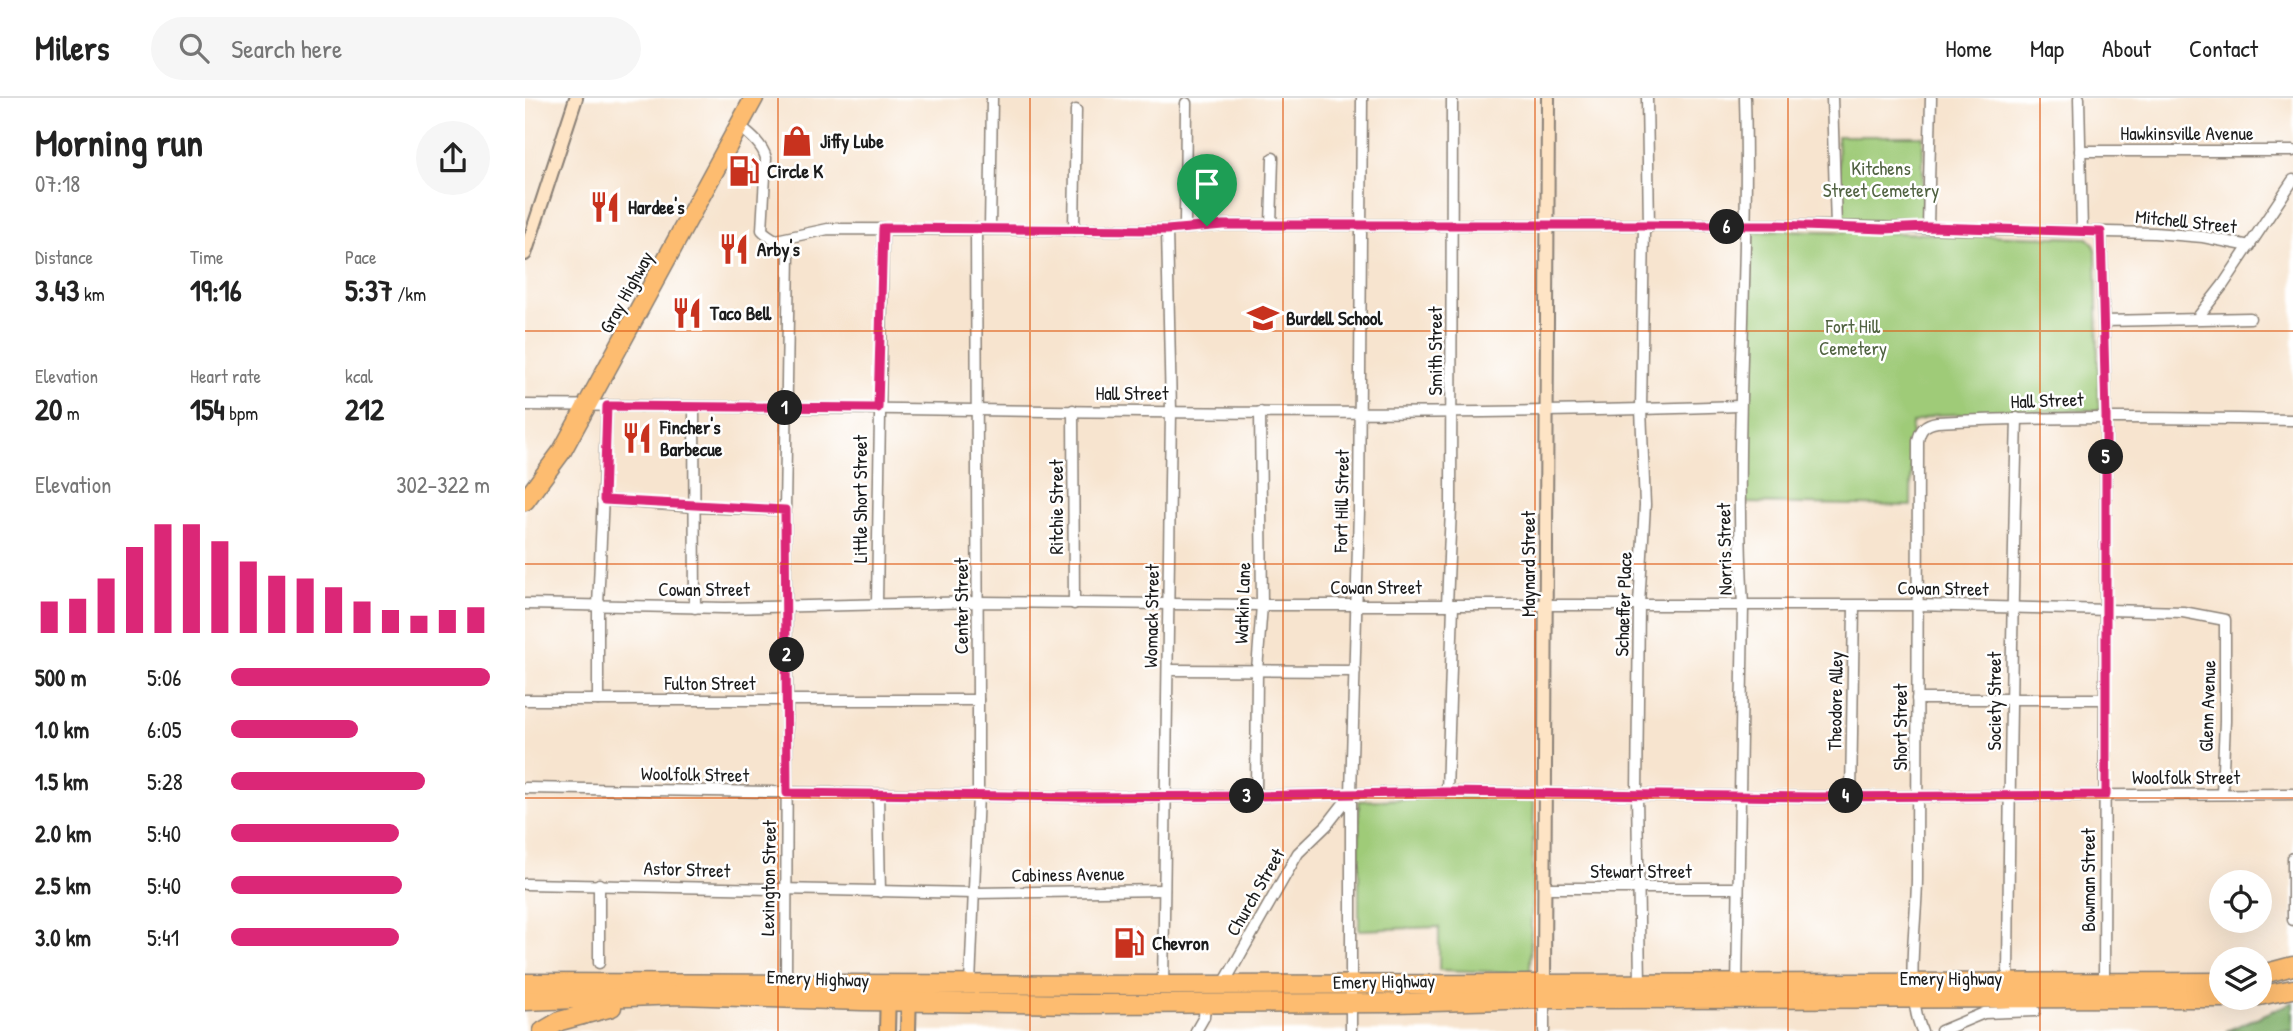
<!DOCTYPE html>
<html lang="en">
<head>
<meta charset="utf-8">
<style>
	:root { --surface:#fff; --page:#f6f6f6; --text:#222; --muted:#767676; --line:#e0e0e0; --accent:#db2777 }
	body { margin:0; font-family:"Patrick Hand",sans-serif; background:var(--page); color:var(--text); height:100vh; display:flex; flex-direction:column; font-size:26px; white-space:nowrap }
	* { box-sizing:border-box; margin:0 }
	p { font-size:23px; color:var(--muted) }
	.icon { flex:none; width:38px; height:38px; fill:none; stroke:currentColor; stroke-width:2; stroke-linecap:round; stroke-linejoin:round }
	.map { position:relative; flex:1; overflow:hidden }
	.details { display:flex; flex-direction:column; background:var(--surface); width:525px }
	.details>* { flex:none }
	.tools { position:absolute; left:1684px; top:772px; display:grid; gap:14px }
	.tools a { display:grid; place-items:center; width:63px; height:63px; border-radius:50%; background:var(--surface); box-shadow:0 7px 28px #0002; font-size:35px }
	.pin { position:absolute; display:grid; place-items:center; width:60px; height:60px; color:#fff; margin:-72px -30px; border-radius:50% 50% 50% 0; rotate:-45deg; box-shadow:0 0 7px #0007 }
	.pin .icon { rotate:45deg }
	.km { position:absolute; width:35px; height:35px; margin:-18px; border-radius:50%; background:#222; color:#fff; font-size:19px; line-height:35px; text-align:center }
	.round { display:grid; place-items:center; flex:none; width:74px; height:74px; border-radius:37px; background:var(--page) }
	.headline { display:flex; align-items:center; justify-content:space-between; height:119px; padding:0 35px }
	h1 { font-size:38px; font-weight:700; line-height:52px }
	.figures { display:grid; grid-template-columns:repeat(3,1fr); gap:10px; height:119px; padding:7px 35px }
	.figures div { display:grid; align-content:center }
	.figures b { font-size:30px; font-weight:700 }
	.figures small { font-size:19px; font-weight:400 }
	.figures p { font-size:19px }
	.chart { height:196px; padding:14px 35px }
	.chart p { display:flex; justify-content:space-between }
	.chart svg { width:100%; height:126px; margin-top:7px; stroke:var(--accent); stroke-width:6 }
	ul { padding:0 35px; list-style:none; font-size:23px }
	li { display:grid; grid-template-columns:112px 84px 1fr; align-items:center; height:52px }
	li i { height:18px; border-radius:9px; background:var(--accent) }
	header { display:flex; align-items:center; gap:42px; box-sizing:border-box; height:98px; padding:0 35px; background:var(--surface); border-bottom:2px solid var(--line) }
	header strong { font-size:33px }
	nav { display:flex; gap:38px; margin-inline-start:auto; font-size:24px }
	.search { width:490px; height:63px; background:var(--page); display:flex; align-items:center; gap:18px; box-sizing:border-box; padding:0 24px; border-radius:38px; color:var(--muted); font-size:26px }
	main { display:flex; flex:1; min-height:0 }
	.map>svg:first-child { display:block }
	.green { fill:#9fcb78; stroke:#5e744a; stroke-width:2 }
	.forest { fill:#7faf68; stroke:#4e6642; stroke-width:2 }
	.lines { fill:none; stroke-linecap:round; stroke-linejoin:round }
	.street-casing { stroke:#8a8076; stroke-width:13 }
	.secondary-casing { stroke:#8a8076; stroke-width:16 }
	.primary-casing { stroke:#8a8076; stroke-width:18 }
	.highway-casing { stroke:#8a8076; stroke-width:21 }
	.street { stroke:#fff; stroke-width:10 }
	.secondary { stroke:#fee4c5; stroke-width:12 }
	.primary { stroke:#fdbc6f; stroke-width:14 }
	.highway { stroke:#fdbc6f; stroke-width:18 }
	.route-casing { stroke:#fff; stroke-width:14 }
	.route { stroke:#db2777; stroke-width:9 }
	.grid { fill:none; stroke:#de560d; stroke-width:2; stroke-opacity:0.55 }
	.labels { text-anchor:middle; stroke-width:5; stroke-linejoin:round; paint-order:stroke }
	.street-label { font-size:19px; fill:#1c1c1c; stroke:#fff }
	.poi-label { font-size:19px; font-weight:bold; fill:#1c1c1c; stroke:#fff; text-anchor:start }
	.park-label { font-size:19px; fill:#506241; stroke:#fff }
</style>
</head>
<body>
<header>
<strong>Milers</strong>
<div class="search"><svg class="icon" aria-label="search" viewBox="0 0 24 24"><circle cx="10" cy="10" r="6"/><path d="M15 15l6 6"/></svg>Search here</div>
<nav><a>Home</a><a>Map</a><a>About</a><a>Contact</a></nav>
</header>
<main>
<section class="details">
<div class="headline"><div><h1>Morning run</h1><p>07:18</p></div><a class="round"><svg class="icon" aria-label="share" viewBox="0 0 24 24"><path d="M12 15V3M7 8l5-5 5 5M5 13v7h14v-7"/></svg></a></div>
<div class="figures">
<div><p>Distance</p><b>3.43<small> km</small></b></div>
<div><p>Time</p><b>19:16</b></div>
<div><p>Pace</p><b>5:37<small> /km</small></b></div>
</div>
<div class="figures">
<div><p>Elevation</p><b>20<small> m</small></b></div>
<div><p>Heart rate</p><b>154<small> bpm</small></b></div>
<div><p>kcal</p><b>212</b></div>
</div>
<div class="chart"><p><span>Elevation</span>302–322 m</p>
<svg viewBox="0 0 160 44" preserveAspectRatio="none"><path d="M5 44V33M15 44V32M25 44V25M35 44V14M45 44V6M55 44V6M65 44V12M75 44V19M85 44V24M95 44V25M105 44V28M115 44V33M125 44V36M135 44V38M145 44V36M155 44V35"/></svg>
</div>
<ul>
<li><b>500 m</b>5:06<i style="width:100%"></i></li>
<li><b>1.0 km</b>6:05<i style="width:49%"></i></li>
<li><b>1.5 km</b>5:28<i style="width:75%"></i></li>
<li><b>2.0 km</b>5:40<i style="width:65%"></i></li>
<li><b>2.5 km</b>5:40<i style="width:66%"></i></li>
<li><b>3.0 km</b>5:41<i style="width:65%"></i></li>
</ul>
</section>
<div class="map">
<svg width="1768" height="933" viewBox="0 0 1768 933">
	<rect width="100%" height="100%" fill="#fff"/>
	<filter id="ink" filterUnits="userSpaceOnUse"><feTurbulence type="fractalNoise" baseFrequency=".0143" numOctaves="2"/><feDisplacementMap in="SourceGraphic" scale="14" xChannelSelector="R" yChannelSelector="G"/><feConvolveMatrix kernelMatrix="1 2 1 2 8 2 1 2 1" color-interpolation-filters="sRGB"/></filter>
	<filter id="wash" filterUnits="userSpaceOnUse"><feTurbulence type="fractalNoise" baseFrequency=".00686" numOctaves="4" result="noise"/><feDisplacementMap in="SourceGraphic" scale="28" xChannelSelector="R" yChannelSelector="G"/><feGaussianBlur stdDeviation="1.57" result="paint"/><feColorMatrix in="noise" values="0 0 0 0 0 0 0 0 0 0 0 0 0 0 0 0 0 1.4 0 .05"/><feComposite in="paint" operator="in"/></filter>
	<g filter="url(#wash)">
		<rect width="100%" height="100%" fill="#f7e4cf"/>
		<g class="green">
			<path d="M1312,38H1398V125L1375,127L1316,125Z"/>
			<path d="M1252,132L1563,140L1569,146L1571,155L1574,312L1410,317L1387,325L1386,408L1219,405L1225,145L1227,134Z"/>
			<path d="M921,699L1003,701L1009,705L1005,875L914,872V829L834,832V703Z"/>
		</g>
		<path class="forest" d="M1768,904V933H1701Z"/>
	</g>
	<g filter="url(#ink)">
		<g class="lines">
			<defs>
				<g id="street">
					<path d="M1122,0L1124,129"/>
					<path d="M1307,0L1311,129"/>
					<path d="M1554,0L1557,133"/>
					<path d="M214,28C225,37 237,46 241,60L237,132C246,142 259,143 264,155L260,412L262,602L261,885"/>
					<path d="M1555,53H1768"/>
					<path d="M746,127L748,60"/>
					<path d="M1403,129L1406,0"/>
					<path d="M465,130L467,0"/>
					<path d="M660,130L661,5"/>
					<path d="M549,132L551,12"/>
					<path d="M1576,134L1581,318L1579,885"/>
					<path d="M251,142L303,131L642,132L698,127H1250L1629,135L1678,139L1725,148"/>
					<path d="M1673,219L1698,187L1768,82"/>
					<path d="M1579,223L1725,220"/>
					<path d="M0,307C405,309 810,323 1214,308"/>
					<path d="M169,309L170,510"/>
					<path d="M548,312L549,506"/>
					<path d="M79,402L171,409L260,412"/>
					<path d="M352,505L358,130"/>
					<path d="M0,506L200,510L454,504L737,507H1392L1658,514L1700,522V623L1697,695"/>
					<path d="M922,507L926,411L927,0"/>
					<path d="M643,572L830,573"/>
					<path d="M1392,601H1580"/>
					<path d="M0,602H453"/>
					<path d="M73,602V508L82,308"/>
					<path d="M0,690L548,699L731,698L922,694L1290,699L1768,696"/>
					<path d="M922,694L928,507"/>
					<path d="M353,696L355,794"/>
					<path d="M731,698L732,572L737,507L735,314"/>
					<path d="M1326,698L1329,508"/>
					<path d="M1768,760V822"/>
					<path d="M0,786L449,795L639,792"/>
					<path d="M74,786V865"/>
					<path d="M1019,790H1212"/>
					<path d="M1115,885L1112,697L1114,506L1120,407L1116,311L1119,129"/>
					<path d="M1483,885C1484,697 1487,509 1492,320"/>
					<path d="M445,886L453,696V602L451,130"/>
					<path d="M698,887L773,755L802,727L826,696"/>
					<path d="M1212,890L1218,508C1208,338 1225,169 1220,0"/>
					<path d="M638,891L646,313L642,132"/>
					<path d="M671,933L679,919L680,905"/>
					<path d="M826,933V696L834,412L837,0"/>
					<path d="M1019,933V897"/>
					<path d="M1397,933C1379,892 1392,825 1392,780C1392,634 1392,488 1393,343C1395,331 1400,326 1412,324C1531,318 1649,320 1768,322"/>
					<path d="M1416,933L1459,915L1510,913"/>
				</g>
				<g id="secondary">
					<path d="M0,156L51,0"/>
					<path d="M1019,886L1023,0"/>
				</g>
				<g id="primary">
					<path d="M362,933L363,893"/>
					<path d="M383,933L384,893"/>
				</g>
				<g id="highway">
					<path d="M0,403L37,353L229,0"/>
					<path d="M1734,877L1768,868"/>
					<path d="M0,885L638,887L1696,884"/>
					<path d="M1734,898L1768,891"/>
					<path d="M0,903L155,897L337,903L556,906L870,905L1019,901L1718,900"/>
					<path d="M18,933L35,923L87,909"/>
				</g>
			</defs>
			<use href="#street" class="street-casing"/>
			<use href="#secondary" class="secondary-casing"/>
			<use href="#primary" class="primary-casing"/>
			<use href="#highway" class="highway-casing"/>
			<use href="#street" class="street"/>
			<use href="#secondary" class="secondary"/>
			<use href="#primary" class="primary"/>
			<use href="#highway" class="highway"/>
		</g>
	</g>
	<g class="lines" filter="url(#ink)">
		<defs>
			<path id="route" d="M1251,127L1359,131L1403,129L1576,134L1581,318V697L1290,699L922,694L731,698L548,699L262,695L260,412L79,402L82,308L353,310L358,130L642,132L698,127Z"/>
		</defs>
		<use href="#route" class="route-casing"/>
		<use href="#route" class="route"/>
	</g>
	<path class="grid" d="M253,0V933M505,0V933M758,0V933M1010,0V933M1263,0V933M1515,0V933M0,233H1768M0,466H1768M0,700H1768"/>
	<defs>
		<symbol id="shop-bare" viewBox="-9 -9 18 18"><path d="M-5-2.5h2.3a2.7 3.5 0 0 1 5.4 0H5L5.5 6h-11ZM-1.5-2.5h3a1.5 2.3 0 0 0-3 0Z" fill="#c8321e" stroke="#fff" stroke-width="2.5" paint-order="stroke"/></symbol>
		<symbol id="fuel-bare" viewBox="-9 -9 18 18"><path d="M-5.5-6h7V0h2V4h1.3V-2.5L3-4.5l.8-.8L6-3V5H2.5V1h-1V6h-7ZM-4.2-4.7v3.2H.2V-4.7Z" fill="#c8321e" stroke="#fff" stroke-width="2.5" paint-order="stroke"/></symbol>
		<symbol id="restaurant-bare" viewBox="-9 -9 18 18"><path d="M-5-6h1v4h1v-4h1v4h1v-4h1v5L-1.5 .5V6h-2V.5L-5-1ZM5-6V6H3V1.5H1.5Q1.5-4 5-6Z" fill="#c8321e" stroke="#fff" stroke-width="2.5" paint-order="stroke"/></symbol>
		<symbol id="school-bare" viewBox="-9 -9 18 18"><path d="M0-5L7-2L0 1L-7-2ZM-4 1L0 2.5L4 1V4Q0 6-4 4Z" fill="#c8321e" stroke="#fff" stroke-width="2.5" paint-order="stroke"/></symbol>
	</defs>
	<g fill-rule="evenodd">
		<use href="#shop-bare" x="250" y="21" width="44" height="44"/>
		<use href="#fuel-bare" x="197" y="51" width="44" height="44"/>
		<use href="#restaurant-bare" x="58" y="87" width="44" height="44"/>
		<use href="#restaurant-bare" x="187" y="129" width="44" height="44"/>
		<use href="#restaurant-bare" x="140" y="193" width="44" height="44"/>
		<use href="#school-bare" x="716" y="198" width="44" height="44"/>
		<use href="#restaurant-bare" x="90" y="318" width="44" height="44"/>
		<use href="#fuel-bare" x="582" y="823" width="44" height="44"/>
	</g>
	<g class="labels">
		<g class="street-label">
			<text x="1662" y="42">Hawkinsville Avenue</text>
			<text transform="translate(1661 123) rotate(6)" y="7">Mitchell Street</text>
			<text transform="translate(101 194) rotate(-61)" y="7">Gray Highway</text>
			<text transform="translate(910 253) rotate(-90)" y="7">Smith Street</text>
			<text x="607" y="302">Hall Street</text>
			<text transform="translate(1522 302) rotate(-2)" y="7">Hall Street</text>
			<text transform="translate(335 401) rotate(-90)" y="7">Little Short Street</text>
			<text transform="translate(816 403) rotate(-89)" y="7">Fort Hill Street</text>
			<text transform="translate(531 409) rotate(-90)" y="7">Ritchie Street</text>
			<text transform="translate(1199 451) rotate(-91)" y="7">Norris Street</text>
			<text transform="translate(1003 466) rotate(-90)" y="7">Maynard Street</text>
			<text x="851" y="496">Cowan Street</text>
			<text transform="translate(1418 490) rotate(1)" y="7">Cowan Street</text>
			<text x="179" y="498">Cowan Street</text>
			<text transform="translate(717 505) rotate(-88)" y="7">Watkin Lane</text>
			<text transform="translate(1098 506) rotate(-88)" y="7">Schaeffer Place</text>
			<text transform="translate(436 508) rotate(-90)" y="7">Center Street</text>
			<text transform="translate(626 518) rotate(-89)" y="7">Womack Street</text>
			<text x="185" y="592">Fulton Street</text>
			<text transform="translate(1310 603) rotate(-89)" y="7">Theodore Alley</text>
			<text transform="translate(1469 603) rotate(-90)" y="7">Society Street</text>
			<text transform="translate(1682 608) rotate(-88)" y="7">Glenn Avenue</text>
			<text transform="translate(1375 629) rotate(-90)" y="7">Short Street</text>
			<text transform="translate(170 676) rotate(1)" y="7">Woolfolk Street</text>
			<text x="1661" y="686">Woolfolk Street</text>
			<text transform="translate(162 771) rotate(2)" y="7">Astor Street</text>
			<text x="1116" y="780">Stewart Street</text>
			<text transform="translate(543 776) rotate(-1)" y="7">Cabiness Avenue</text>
			<text transform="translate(243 780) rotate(-89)" y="7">Lexington Street</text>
			<text transform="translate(1563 782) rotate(-90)" y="7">Bowman Street</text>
			<text transform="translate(730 794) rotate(-60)" y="7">Church Street</text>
			<text transform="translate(293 880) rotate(2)" y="7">Emery Highway</text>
			<text x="1426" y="887">Emery Highway</text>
			<text transform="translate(859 883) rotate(-1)" y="7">Emery Highway</text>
		</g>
		<g class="poi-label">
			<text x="295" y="50">Jiffy Lube</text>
			<text x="242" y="80">Circle K</text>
			<text x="103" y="116">Hardee's</text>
			<text x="232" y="158">Arby's</text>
			<text x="185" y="222">Taco Bell</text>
			<text x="761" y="227">Burdell School</text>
			<text x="135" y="336">Fincher's<tspan x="135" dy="22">Barbecue</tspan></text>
			<text x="627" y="852">Chevron</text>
		</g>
		<g class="park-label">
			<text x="1356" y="77">Kitchens<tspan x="1356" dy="22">Street Cemetery</tspan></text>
			<text x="1328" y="235">Fort Hill<tspan x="1328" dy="22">Cemetery</tspan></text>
		</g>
	</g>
</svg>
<div class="tools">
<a><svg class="icon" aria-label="locate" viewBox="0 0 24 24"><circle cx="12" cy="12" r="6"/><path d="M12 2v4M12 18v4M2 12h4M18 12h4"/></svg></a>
<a><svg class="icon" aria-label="layers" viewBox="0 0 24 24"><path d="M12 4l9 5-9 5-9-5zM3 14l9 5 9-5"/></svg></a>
</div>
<div class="pin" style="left:682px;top:128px;background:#1e9e55"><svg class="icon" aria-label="arrive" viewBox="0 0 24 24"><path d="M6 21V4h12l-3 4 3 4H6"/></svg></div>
<b class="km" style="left:260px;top:310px">1</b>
<b class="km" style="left:262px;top:557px">2</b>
<b class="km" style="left:722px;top:698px">3</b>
<b class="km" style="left:1321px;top:698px">4</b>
<b class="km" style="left:1581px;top:359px">5</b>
<b class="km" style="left:1202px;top:129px">6</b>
</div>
</main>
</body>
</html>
